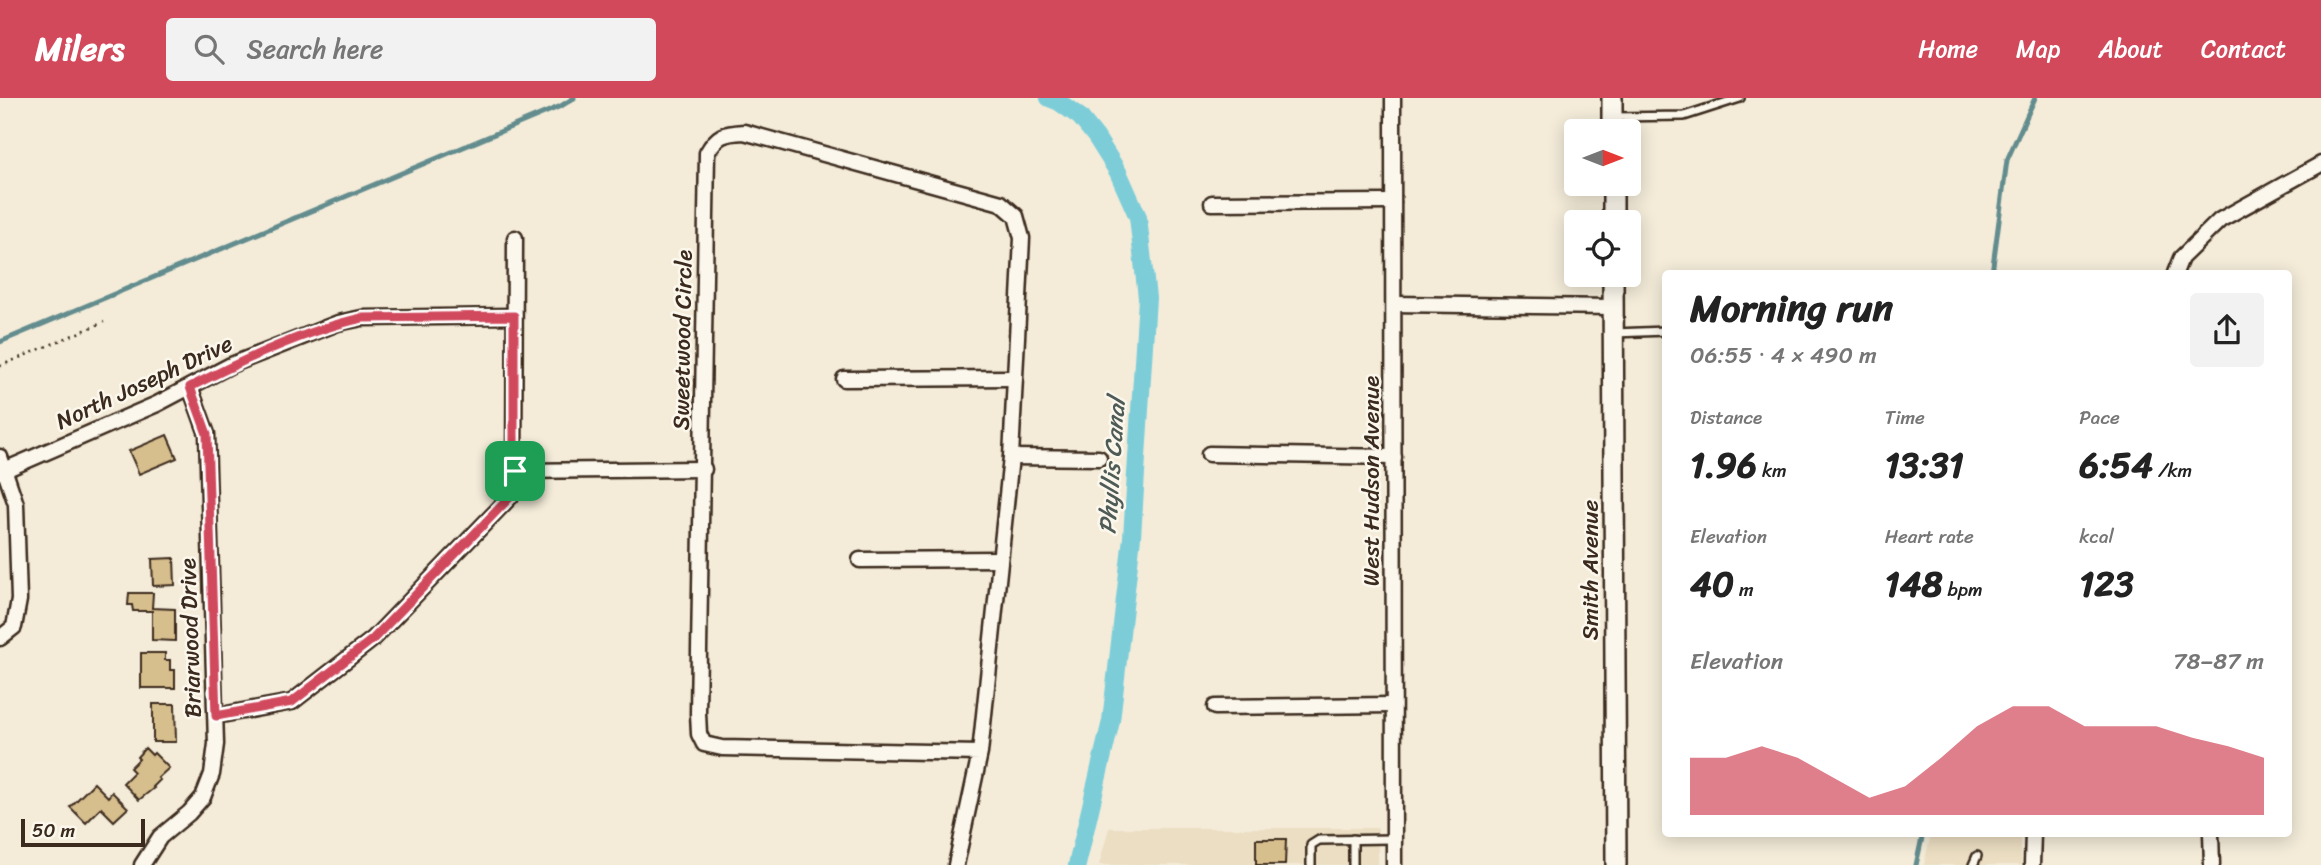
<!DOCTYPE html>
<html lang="en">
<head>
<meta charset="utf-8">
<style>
	:root { --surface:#fff; --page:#f2f2f2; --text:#222; --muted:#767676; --accent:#d1495b }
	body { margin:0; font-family:Sriracha,sans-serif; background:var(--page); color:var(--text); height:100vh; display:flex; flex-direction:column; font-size:26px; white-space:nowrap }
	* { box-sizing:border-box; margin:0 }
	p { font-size:23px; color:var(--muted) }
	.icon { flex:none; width:38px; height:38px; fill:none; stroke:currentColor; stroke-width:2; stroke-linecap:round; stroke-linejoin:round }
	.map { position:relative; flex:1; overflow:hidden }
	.drawer { position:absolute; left:1662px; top:172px; width:630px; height:567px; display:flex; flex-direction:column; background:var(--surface); border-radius:7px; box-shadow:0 4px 18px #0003 }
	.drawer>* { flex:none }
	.needle { width:46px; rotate:90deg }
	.controls { position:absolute; left:1564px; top:21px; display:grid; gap:14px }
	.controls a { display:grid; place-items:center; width:77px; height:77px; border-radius:7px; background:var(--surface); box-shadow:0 4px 18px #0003; font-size:35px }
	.scale { position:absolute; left:21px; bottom:18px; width:124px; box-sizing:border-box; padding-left:7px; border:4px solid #3b2a1e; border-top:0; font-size:19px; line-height:24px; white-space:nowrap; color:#3b2a1e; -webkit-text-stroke:5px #fbf7ec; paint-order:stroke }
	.pin { position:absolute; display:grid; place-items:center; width:60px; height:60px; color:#fff; margin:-30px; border-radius:14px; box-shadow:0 4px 10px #0006 }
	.round { display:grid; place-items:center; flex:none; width:74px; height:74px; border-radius:7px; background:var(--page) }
	.overview { display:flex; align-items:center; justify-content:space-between; height:119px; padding:0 28px }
	h1 { font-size:38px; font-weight:700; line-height:52px }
	.metrics { display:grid; grid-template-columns:repeat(3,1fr); gap:10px; height:119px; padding:7px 28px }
	.metrics div { display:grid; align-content:center }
	.metrics b { font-size:35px; font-weight:700 }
	.metrics small { font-size:19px; font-weight:400 }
	.metrics p { font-size:19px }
	.chart { height:196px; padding:14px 28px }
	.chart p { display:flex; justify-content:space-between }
	.chart svg { width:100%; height:126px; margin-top:7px; fill:var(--accent); opacity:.7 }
	header { display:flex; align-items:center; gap:42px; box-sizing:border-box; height:98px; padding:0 35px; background:var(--accent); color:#fff }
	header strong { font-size:33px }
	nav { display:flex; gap:38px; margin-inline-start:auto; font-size:24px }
	.search { width:490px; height:63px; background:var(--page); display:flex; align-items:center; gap:18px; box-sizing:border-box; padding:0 24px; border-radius:7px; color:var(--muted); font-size:26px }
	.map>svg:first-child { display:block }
	.built { fill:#ebdec2 }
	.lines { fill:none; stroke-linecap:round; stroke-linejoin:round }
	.stream { stroke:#638c8e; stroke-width:5 }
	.canal { stroke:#7dcdd9; stroke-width:18 }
	.building { fill:#d7be8d; stroke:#3b2a1e; stroke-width:2 }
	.lane-casing { stroke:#3b2a1e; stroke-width:12 }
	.street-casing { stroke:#3b2a1e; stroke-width:19 }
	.secondary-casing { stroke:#3b2a1e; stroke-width:24 }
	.path { stroke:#3b2a1e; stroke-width:2.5; stroke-dasharray:2 5; stroke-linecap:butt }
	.lane { stroke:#fbf7ec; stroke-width:7 }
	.street { stroke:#fbf7ec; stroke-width:14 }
	.secondary { stroke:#fbf7ec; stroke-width:19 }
	.route-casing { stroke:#fff; stroke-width:14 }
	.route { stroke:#d1495b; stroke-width:9 }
	.labels { text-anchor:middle; stroke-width:5; stroke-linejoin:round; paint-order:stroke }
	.street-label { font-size:23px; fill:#3b2a1e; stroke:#fbf7ec }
	.water-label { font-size:24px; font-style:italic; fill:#4f5b56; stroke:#fbf7ec }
</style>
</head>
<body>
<header>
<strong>Milers</strong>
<div class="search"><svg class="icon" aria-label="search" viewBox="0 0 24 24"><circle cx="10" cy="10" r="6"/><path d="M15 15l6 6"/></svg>Search here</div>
<nav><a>Home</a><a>Map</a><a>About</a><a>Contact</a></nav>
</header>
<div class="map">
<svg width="2321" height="767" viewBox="0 0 2321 767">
	<rect width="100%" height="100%" fill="#f4ecd9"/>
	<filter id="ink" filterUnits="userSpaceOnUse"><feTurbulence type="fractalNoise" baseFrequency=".0143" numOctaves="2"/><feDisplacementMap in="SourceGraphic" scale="14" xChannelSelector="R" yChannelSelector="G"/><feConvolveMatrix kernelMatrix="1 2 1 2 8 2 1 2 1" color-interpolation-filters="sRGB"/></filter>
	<g filter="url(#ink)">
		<g class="built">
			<path d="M1109,730H1378V767H1099Z"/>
			<path d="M1931,735H2021V767H1924Z"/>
		</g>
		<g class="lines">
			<g class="stream">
				<path d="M1992,175L2007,62L2035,0"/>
				<path d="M0,244L561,8L574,0"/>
				<path d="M1916,767L1923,735"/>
			</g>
			<path class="canal" d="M1049,0L1059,4L1080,19L1096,39L1118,74L1138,119L1147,200L1132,439L1111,623L1077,767"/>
		</g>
		<g class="building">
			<path d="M167,337L177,360L139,376L129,353Z"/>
			<path d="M174,460L175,487L153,488L152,461Z"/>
			<path d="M129,495H153L152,510L175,511V543L152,542V513H133L132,507H128Z"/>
			<path d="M141,555H165V562H170V572H175V590H141Z"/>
			<path d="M153,606H175L176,644H153Z"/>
			<path d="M145,650L152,657L154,655L169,670L158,680L160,682L153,689L154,690L139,702L123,685L134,674L130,670L139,661L137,659Z"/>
			<path d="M94,685L108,699L112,694L128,710L114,723L101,710L86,725L70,709Z"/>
			<path d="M1256,741H1286L1285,767H1256Z"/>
		</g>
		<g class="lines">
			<defs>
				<g id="lane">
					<path d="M1614,19L1684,18L1740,0"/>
					<path d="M1614,235L1666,233"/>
					<path d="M1353,741V767"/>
					<path d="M1311,767V747L1319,742L1394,741"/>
					<path d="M1973,767L1977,758"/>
				</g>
				<g id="street">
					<path d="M1393,0L1394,767"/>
					<path d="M1212,105L1393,104"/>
					<path d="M2175,175L2181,160L2220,122L2321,66"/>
					<path d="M1394,206L1613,209"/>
					<path d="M844,281L1015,280"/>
					<path d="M1209,356L1394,359"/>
					<path d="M0,359L16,406L19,502L14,529L0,540"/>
					<path d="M1011,359L1099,360"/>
					<path d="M515,373L704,371"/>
					<path d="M0,374L157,306L231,267L338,225L362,220L514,218"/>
					<path d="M860,462L999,461"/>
					<path d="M1215,609L1393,607"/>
					<path d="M216,618L292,604L373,541L514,395L515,140"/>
					<path d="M2211,735L2212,767"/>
					<path d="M142,767L160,739L189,715L203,699L212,676L216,646L207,336L190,289"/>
					<path d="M956,767L980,655L1011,359L1022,140L1016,118L1001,105L744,34C724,35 717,37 707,55L698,615L699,636L704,646L722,650L980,655"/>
					<path d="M2032,767L2033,735"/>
				</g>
				<g id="secondary">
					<path d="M1612,33V0"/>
					<path d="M1613,86V124"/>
					<path d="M1613,177L1616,767"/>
				</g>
			</defs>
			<use href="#lane" class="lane-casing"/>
			<use href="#street" class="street-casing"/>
			<use href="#secondary" class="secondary-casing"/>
			<path class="path" d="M0,268L104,224"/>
			<use href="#lane" class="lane"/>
			<use href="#street" class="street"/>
			<use href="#secondary" class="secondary"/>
		</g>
	</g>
	<g class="lines" filter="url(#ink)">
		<defs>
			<path id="route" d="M514,218V395L373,541L292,604L216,618L207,336L190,289C243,262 304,233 362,220Z"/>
		</defs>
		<use href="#route" class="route-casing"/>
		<use href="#route" class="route"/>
	</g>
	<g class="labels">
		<g class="street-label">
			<text transform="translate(682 242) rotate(-89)" y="8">Sweetwood Circle</text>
			<text transform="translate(144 284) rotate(-25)" y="8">North Joseph Drive</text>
			<text transform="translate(1371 383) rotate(-90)" y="8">West Hudson Avenue</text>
			<text transform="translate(1590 472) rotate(-90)" y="8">Smith Avenue</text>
			<text transform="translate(190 540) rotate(-92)" y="8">Briarwood Drive</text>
		</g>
		<g class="water-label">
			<text transform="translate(1112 368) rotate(-86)" y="8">Phyllis Canal</text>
		</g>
	</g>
</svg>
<div class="controls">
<a><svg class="needle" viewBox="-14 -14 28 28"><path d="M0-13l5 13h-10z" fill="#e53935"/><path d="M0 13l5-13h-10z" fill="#767676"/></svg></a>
<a><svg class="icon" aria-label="locate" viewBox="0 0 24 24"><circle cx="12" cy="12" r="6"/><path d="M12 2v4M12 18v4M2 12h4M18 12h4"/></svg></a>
</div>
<div class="scale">50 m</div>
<div class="pin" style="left:515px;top:373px;background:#1e9e55"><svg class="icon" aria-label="arrive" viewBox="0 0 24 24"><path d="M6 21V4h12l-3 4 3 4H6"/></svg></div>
<section class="drawer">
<div class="overview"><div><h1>Morning run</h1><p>06:55 · 4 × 490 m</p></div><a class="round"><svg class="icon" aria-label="share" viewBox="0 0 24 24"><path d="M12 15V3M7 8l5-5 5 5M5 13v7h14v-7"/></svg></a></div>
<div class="metrics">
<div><p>Distance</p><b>1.96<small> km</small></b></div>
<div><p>Time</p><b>13:31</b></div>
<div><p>Pace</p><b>6:54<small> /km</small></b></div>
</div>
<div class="metrics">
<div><p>Elevation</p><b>40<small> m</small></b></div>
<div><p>Heart rate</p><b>148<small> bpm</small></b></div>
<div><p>kcal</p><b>123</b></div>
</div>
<div class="chart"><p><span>Elevation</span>78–87 m</p>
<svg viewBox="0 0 160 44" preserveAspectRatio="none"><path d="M0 44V24L10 24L20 20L30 24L40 31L50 38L60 34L70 24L80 13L90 6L100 6L110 13L120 13L130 13L140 17L150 20L160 24V44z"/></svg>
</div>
</section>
</div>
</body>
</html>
